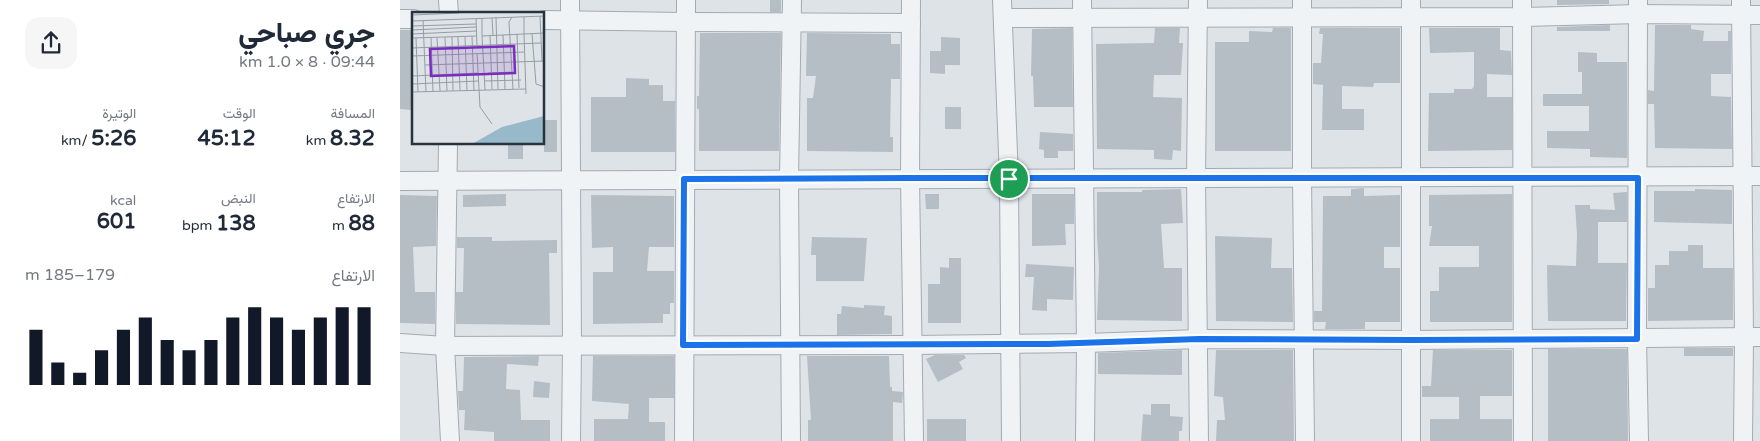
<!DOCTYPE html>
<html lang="ar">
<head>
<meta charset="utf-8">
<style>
	:root { --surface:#fff; --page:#f6f6f7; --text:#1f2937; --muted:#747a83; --accent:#111827 }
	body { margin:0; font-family:"Varela Round",Vazirmatn,sans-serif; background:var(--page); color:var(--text); direction:rtl; height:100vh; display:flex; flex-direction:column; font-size:19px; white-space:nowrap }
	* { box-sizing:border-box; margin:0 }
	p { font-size:16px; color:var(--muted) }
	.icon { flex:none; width:28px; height:28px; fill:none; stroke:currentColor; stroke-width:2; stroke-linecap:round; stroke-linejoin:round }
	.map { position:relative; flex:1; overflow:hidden; direction:ltr }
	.details { display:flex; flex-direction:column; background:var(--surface); width:400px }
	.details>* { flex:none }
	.pin { position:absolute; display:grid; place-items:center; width:42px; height:42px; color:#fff; margin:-21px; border:2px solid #fff; border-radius:50%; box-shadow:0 1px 5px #0007 }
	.round { display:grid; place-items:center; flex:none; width:52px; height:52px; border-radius:15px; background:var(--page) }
	.headline { display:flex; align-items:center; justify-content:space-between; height:85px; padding:0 25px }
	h1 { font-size:28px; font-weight:800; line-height:38px }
	.metrics { display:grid; grid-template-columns:repeat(3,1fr); gap:8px; height:85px; padding:5px 25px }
	.metrics div { display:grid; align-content:center }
	.metrics b { font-size:21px; font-weight:800 }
	.metrics small { font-size:14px; font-weight:400 }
	.metrics p { font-size:14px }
	.chart { height:140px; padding:10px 25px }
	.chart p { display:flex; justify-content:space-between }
	.chart svg { width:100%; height:90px; margin-top:5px; stroke:var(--accent); stroke-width:6 }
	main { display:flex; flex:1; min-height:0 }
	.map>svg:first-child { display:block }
	.building { fill:#b5bec5 }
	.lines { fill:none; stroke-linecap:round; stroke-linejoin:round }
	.street-casing { stroke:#a3abb2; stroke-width:20 }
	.street { stroke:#f0f3f6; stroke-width:18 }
	.route-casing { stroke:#fff; stroke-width:10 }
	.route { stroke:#1a73e8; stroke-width:6 }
	.inset-road { fill:none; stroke:#959da4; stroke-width:1 }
	.view { fill:#7b2cbf; fill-opacity:0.15; stroke:#7b2cbf; stroke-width:2.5 }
	.inset-edge { fill:none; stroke:#27343f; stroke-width:2.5 }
</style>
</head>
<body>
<main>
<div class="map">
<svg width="1360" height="441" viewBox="0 0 1360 441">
	<rect width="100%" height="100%" fill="#dee3e8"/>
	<g class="building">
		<rect x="370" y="0" width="11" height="12"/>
		<path d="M1157,0H1209V4L1157,5Z"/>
		<path d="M1210,25V31H1157V27Z"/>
		<path d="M1255,25H1291V29L1304,31L1303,41H1328V31H1331V74H1311V96L1331,97L1332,149L1255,148L1254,104H1248V90L1254,91Z"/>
		<path d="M672,28L673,107H634L633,76H631L632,29Z"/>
		<path d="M755,28H780L779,43H783L781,75H754L753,97L782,98L781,151L773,150L772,160L754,159V150L697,149L696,44L754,43Z"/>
		<path d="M873,28H891V151H815V42H849V31L872,32Z"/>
		<path d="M920,28H1000V83H974L973,87L942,86V109H964V130H922L923,85L913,84V63H921L923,34H919Z"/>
		<path d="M1029,28H1100V50L1111,51L1112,75L1087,74V97H1112V150L1028,151L1029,93H1054V89H1072L1074,86V52L1030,53Z"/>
		<path d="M0,30H14L12,110L0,109Z"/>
		<path d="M300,33H381L379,151H299V109H297V96H299Z"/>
		<path d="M407,33L491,34V44H500V79H491L490,137H493V152L407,151V98H413L416,76H406Z"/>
		<path d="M541,37L560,38V65H545V74L530,73V51H541Z"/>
		<path d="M1178,52L1197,53V62H1227V158L1190,157V149L1147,148V131H1189V106H1143V94H1182V72H1178Z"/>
		<path d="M226,78L249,79V85H263V101H275V152H191V97H226Z"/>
		<rect x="545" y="107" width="16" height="22"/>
		<rect x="144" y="120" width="13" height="32"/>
		<path d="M640,132L673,134V151H658V158H644V150L639,149Z"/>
		<rect x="108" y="144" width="15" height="15"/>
		<path d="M964,188V196L1000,195V247H984V268H1000V322H965V329H925L926,322H914V311H922L923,196H951V189Z"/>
		<path d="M781,189L783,223L761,224L764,268H782V321L697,320L699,268L697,236V192H742V190Z"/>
		<path d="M1295,189L1332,190V224L1254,222V191H1295Z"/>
		<path d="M1227,192V222H1198V263H1227L1226,321H1148L1147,265L1176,266L1177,234L1175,205H1190V209L1215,210L1213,193Z"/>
		<path d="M106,194V206L63,207V195Z"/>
		<path d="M525,194H539V209H526Z"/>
		<path d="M632,194H674V224H665L666,245L632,246Z"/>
		<path d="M1112,194V322H1030V291H1039V267H1079V246H1029L1032,226H1029V195Z"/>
		<path d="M0,195L37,196L36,246L13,247L15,292H35V324L0,323Z"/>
		<path d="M191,195L274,196V247H249L247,271H274V303H270V314H263V323L193,324V272H213V247L192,248Z"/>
		<path d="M815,236L872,238L871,268H892L893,322L816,321Z"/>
		<path d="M57,237H92V241L157,240V253H149L150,325L56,324V292H63L64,248H57Z"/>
		<path d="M412,237L467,238L464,281H416V255H411Z"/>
		<path d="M1288,245H1303V268H1333V320L1248,321V288H1255V265H1269V251H1288Z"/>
		<path d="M549,258H561V323H528V284H540V267L549,268Z"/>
		<path d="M626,264L674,267L673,300L647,299V311L632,310L634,277H625Z"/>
		<path d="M464,305L485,306L484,315L492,316V334L437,335V314H441L442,306L464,308Z"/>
		<rect x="1284" y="348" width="49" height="8"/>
		<path d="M1148,349H1227L1228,441H1148Z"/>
		<path d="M782,350V375L698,374V353Z"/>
		<path d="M816,350H893L894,441H816L817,420H825L823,397L814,396Z"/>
		<path d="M1033,350H1112V396H1080V419H1112V441H1030V419H1059V397H1022V386H1031Z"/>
		<path d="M535,355H564L566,358L559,362L563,369L538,382L526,359Z"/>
		<path d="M139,356L138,366L107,364L106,389L120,390L121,420H150V441H94V432L64,430L65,410H59L58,391H63L64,357Z"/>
		<path d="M193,356H274V398H249V422H265V441H194V419H228L229,404L192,401Z"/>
		<path d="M407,356H489L490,387H492V391L503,392L502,403L493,402V441H408V420H411Z"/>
		<path d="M134,381L150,383L149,398L133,397Z"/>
		<path d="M751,404H770V416L783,417L782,431H779V441H741L743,414L751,415Z"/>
		<rect x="527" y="419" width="39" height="22"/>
	</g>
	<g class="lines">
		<defs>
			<g id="street">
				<path d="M48,0L49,14"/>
				<path d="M170,0L172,345L171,441"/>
				<path d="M511,0L510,178L514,441"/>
				<path d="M602,0L609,179L611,441"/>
				<path d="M682,0L686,343L685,441"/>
				<path d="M798,0L796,178L799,441"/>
				<path d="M902,0V177L905,441"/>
				<path d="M1011,0V441"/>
				<path d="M1122,0L1123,441"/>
				<path d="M1238,0L1237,339L1239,441"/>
				<path d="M1341,0L1344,337L1343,441"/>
				<path d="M603,18L1122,17L1239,14L1360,15"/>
				<path d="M0,19H14"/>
				<path d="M144,20L285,22L511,23"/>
				<path d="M48,144L45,346L50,441"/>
				<path d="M0,181L1360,176"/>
				<path d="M0,343L45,346L512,345L686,343L799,339L1011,340L1360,337"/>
				<path d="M284,441L286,0"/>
				<path d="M391,441L389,179L392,0"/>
			</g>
		</defs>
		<use href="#street" class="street-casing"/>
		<use href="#street" class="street"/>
	</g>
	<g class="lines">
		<defs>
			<path id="route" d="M510,178H1238L1237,339L1011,340L799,339L648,344L283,345L284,179Z"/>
		</defs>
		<use href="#route" class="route-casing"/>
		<use href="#route" class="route"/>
	</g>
	<g transform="translate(12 12)">
		<rect width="132" height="132" fill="#dee3e8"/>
		<path d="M132,104V132H60L90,115Z" fill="#97b9c9"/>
		<path class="inset-road" d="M0,3L47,1M128,4L130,49M84,5L86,77M100,5L97,10L101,77M112,5V22L133,21M64,6L65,34M70,6V24L112,22L114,82M80,6L81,23M11,8L14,80M0,9L133,4M0,14L64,12M0,18L64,15M0,22L64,19M105,22L107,76M120,22L124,72L133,75M78,23L80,77M91,23L93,77M60,24L62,79M70,24L73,78M33,25L35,79M40,25L41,79M46,25L48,79M53,25L55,79M0,26L64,24M4,26L6,80M19,26L21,80M25,26L28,79M0,36L129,31M65,41L68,95L80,112M0,44L113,40M13,53L133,49M76,61L102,60M0,64L66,61M72,69L109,68M0,72L66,69M0,80L114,77"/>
		<path class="view" d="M102,34L103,61L19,64L18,37Z"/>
		<rect width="132" height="132" class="inset-edge"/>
	</g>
</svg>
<div class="pin" style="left:609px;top:179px;background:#1e9e55"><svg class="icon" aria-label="arrive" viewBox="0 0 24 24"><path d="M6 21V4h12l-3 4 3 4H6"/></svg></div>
</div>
<section class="details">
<div class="headline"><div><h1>جري صباحي</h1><p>09:44 · 8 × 1.0 km</p></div><a class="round"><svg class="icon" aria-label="share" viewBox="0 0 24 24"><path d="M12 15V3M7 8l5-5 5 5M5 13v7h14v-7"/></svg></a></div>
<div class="metrics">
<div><p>المسافة</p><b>8.32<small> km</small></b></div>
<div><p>الوقت</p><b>45:12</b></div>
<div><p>الوتيرة</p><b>5:26<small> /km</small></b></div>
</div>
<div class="metrics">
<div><p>الارتفاع</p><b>88<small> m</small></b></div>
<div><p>النبض</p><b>138<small> bpm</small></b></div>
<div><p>kcal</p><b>601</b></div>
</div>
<div class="chart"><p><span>الارتفاع</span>179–185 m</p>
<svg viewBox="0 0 160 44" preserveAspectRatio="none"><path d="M5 44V17M15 44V33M25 44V38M35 44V27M45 44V17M55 44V11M65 44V22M75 44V27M85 44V22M95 44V11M105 44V6M115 44V11M125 44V17M135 44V11M145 44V6M155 44V6"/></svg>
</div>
</section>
</main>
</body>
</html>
